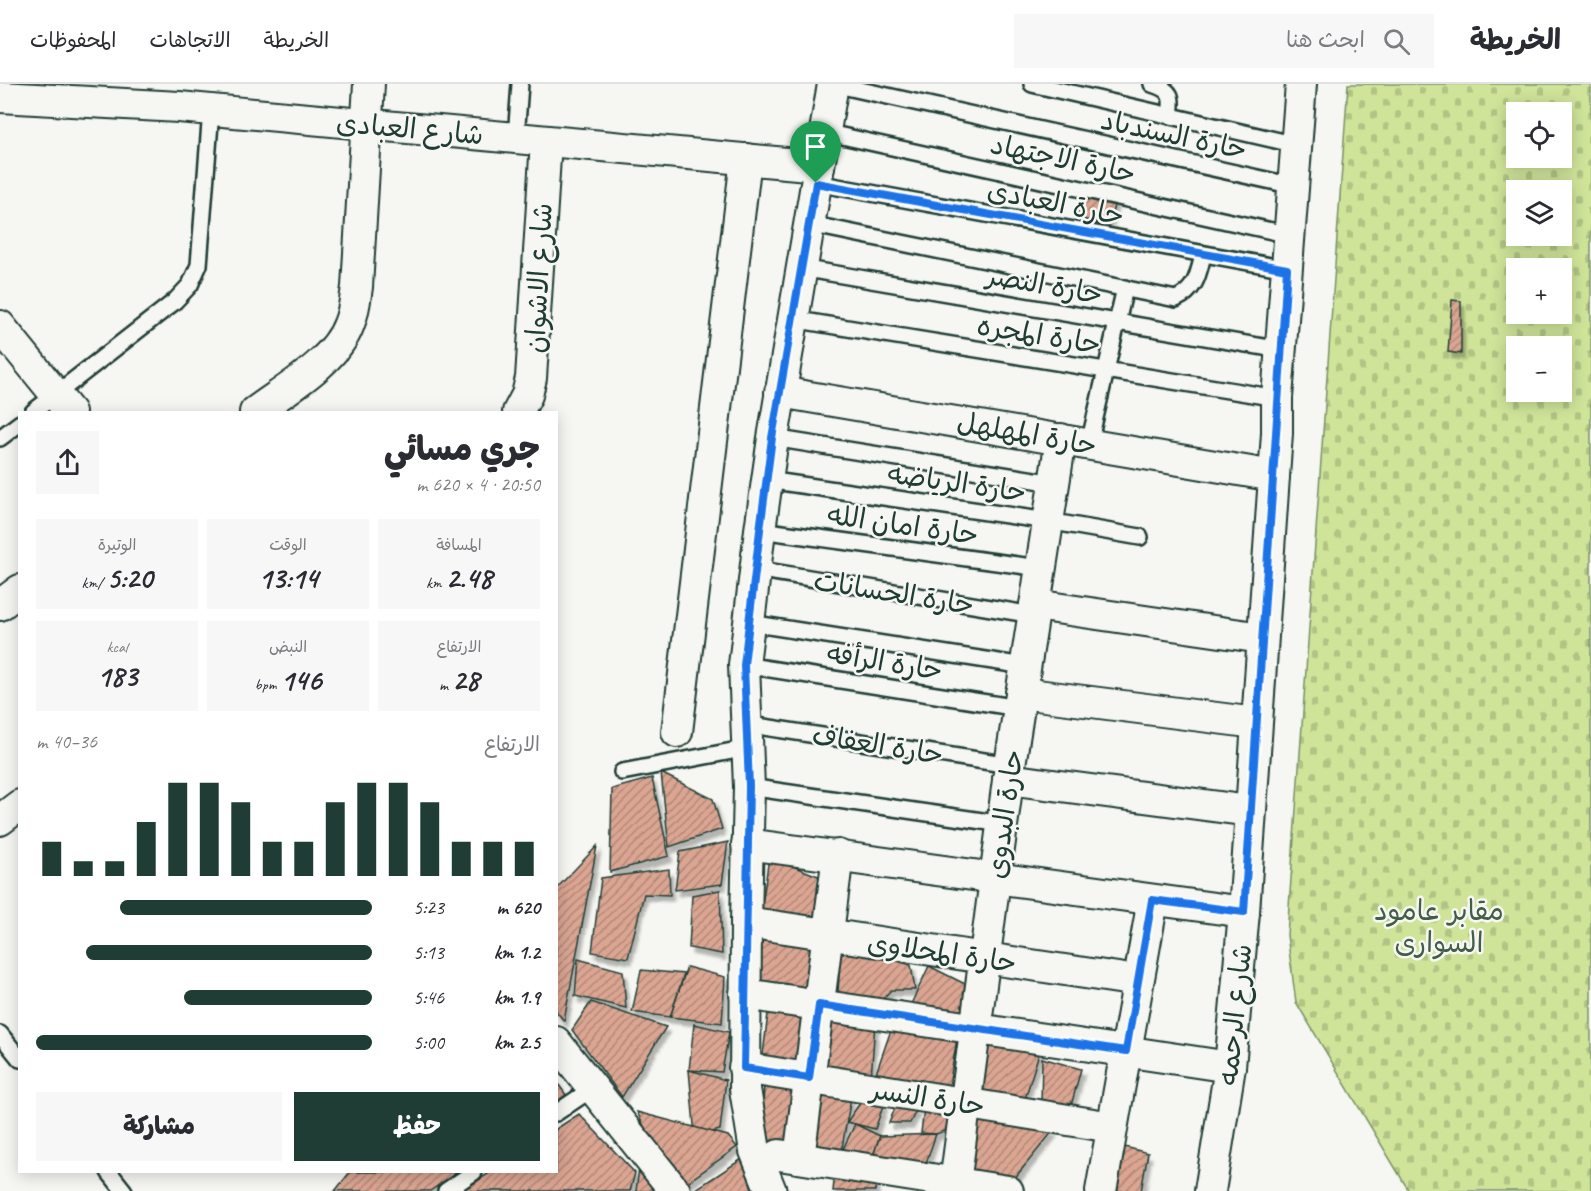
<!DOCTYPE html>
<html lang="ar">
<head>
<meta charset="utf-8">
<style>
	:root { --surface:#fff; --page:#f7f7f7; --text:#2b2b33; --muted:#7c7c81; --line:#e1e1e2; --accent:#1f3d34 }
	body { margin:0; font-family:Caveat,"Playpen Sans Arabic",sans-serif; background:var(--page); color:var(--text); direction:rtl; height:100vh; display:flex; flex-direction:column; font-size:22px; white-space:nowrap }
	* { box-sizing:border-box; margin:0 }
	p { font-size:20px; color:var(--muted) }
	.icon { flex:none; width:33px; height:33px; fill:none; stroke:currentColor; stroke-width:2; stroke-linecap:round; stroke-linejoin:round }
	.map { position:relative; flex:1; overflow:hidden; direction:ltr }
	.side { position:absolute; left:18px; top:327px; width:540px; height:762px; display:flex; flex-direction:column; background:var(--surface); border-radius:0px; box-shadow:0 3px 15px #0003; direction:rtl }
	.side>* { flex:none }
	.tools { position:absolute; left:1506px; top:18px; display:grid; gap:12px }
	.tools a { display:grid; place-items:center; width:66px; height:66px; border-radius:0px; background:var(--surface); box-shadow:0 3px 15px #0003; font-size:30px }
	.pin { position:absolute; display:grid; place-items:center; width:51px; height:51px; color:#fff; margin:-62px -26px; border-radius:50% 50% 50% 0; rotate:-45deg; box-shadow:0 0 6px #0007 }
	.pin .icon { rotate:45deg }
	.round { display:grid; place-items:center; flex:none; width:63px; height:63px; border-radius:0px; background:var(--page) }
	.summary { display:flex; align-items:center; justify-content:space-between; height:102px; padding:0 18px }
	h1 { font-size:33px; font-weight:800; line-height:45px }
	.figures { display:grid; grid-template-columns:repeat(3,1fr); gap:9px; height:102px; padding:6px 18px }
	.figures div { display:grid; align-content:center; border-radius:0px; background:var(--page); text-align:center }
	.figures b { font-size:30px; font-weight:800 }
	.figures small { font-size:16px; font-weight:400 }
	.figures p { font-size:16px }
	.chart { height:168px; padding:12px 18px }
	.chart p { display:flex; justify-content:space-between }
	.chart svg { width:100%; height:108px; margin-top:6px; stroke:var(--accent); stroke-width:6 }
	.action { display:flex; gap:12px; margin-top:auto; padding:12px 18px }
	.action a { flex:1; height:69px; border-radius:0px; background:var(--accent); color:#fff; font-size:24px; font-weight:800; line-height:69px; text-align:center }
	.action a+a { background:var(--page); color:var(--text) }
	ul { padding:0 18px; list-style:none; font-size:20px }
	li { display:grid; grid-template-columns:96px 72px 1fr; align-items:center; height:45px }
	li i { height:15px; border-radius:8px; background:var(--accent) }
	header { display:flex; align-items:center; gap:36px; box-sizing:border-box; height:84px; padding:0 30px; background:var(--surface); border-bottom:2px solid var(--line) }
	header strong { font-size:28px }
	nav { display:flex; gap:33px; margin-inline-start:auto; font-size:21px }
	.search { width:420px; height:54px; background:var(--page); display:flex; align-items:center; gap:15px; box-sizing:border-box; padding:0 21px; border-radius:0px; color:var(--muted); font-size:22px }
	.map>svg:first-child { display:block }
	.cemetery { fill:url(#cemetery-stones); stroke:#779066; stroke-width:1.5; fill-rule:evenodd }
	.building { fill:url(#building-hatch); stroke:#1f3d34; stroke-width:1.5; filter:url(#shadow) }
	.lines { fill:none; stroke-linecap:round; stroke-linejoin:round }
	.lane-casing { stroke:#1f3d34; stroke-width:20 }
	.street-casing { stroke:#1f3d34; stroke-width:34 }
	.lane { stroke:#f6f6f2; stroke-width:15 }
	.street { stroke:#f6f6f2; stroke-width:30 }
	.route-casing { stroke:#fff; stroke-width:12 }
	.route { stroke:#1a73e8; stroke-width:8 }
	.labels { text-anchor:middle; stroke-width:5; stroke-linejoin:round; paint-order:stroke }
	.street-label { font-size:28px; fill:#1f3d34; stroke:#f6f6f2 }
	.park-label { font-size:28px; fill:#425e48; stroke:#f6f6f2 }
</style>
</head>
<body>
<header>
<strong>الخريطة</strong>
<div class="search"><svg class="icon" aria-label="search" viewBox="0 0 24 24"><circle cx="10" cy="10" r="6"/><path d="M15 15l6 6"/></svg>ابحث هنا</div>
<nav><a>الخريطة</a><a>الاتجاهات</a><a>المحفوظات</a></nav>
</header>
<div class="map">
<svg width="1591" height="1107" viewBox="0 0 1591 1107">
	<defs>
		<pattern id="cemetery-stones" width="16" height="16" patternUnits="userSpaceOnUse" patternTransform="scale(1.5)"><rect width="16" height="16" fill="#cfe499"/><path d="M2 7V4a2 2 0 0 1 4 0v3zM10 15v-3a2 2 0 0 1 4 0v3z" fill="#b1c484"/></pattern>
		<pattern id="building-hatch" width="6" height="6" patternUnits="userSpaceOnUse" patternTransform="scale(1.5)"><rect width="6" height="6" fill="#dba592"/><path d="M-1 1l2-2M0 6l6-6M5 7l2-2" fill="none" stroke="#b18878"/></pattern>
		<filter id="shadow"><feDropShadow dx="3.5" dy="6" stdDeviation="1.5" flood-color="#0004"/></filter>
	</defs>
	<rect width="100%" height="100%" fill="#f6f6f2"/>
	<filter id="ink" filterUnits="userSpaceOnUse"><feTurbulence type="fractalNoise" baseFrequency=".0167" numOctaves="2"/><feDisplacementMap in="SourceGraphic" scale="12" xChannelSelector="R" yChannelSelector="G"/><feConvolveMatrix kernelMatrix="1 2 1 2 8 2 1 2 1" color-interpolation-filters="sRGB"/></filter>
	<g filter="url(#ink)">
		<path class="cemetery" d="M1348,0H1591V1107H1409L1296,918L1287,851ZM1516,28H1562V74H1516ZM1516,106H1562V152H1516ZM1516,184H1562V230H1516ZM1516,262H1562V308H1516Z"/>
		<g class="building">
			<path d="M1083,105L1117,112L1108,142L1075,133Z"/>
			<path d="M1452,216L1461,217V270L1448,268Z"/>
			<path d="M661,689L713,715L722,745L669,763Z"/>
			<path d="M652,694L669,772L610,788L612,705Z"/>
			<path d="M728,758L722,800L675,806L680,768Z"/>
			<path d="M597,762L564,937L556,927V805Z"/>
			<path d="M769,773L826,795L811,848L761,829Z"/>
			<path d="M669,785L670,811L644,810L628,874L592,868L601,794Z"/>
			<path d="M720,806L722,870L689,864L692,811Z"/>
			<path d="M764,848L813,855L806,919L755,897Z"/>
			<path d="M841,860L911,881L915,906H891L876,922L838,908Z"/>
			<path d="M578,875L623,887L626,924L575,912Z"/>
			<path d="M929,882L969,902L965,943L911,920Z"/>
			<path d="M687,883L725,893L722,939L670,933Z"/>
			<path d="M641,886L684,890L670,933L632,928Z"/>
			<path d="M591,918L666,943L622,1013L572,946Z"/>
			<path d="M769,921L809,931L798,985L762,979Z"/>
			<path d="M831,936L875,939L871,995L823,987Z"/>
			<path d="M694,940L729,948L722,988L689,986Z"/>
			<path d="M892,943L957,955L948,1008L874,995Z"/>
			<path d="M985,958L1040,966L1025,1015L981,1009Z"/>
			<path d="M1042,974L1081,985L1071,1022L1041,1019Z"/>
			<path d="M689,986L726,996L720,1046L695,1052Z"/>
			<path d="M556,997L567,1012L556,1020Z"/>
			<path d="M764,997L797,1001L794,1063L762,1059Z"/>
			<path d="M817,1005L851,1014L841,1069L806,1067Z"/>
			<path d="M864,1013L884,1020L875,1045L847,1038Z"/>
			<path d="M925,1015L956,1033L947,1046L936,1050L921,1049Z"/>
			<path d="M897,1019L917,1025L910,1039H889Z"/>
			<path d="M972,1026L1053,1047L1014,1095L972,1093Z"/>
			<path d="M637,1028L728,1052L737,1063L675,1107Z"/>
			<path d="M579,1030L635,1089L630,1107H461L491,1088H556V1045Z"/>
			<path d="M855,1040L880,1052L872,1075L841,1069Z"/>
			<path d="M936,1050L925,1082L872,1075L880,1052Z"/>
			<path d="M1121,1062L1148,1069L1141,1107H1112Z"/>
			<path d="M742,1075L753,1107H693Z"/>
			<path d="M640,1076L661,1107H636Z"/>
			<path d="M350,1088H458L430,1107H335Z"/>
			<path d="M835,1088L876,1097L875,1107H833Z"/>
		</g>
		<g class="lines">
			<defs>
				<g id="lane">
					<path d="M833,0L1294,102"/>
					<path d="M1032,0L1297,61"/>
					<path d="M1152,0C1172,6 1173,13 1170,32"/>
					<path d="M824,48L1290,151"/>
					<path d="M516,54L520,0"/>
					<path d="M816,99L1287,185"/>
					<path d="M809,140L1176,215C1196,206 1198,191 1203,171"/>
					<path d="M801,184L1281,266"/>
					<path d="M792,235L1277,314"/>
					<path d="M33,328L174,218L190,201L199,181L211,26"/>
					<path d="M0,354L20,339"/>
					<path d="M773,354L1054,399"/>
					<path d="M1089,360L1125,204"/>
					<path d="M767,396L1048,437L1140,453"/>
					<path d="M760,446L1040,484"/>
					<path d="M755,485L1033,531"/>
					<path d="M749,539L1025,582"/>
					<path d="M744,581L1019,624"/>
					<path d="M745,640L1010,681"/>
					<path d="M622,688L748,664"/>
					<path d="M749,703L1003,740"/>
					<path d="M0,950L20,975"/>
					<path d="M556,1029L593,1004"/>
					<path d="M109,1088L124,1107"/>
					<path d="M446,1107L474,1088"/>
				</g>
				<g id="street">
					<path d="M0,13L179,23L819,82"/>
					<path d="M0,242L70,328"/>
					<path d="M780,308L1274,392"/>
					<path d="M255,328C286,305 336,277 349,240C354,228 355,216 357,203L369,0"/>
					<path d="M518,328L527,311L531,294L546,57"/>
					<path d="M0,521L20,506"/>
					<path d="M1035,521L1262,554"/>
					<path d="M1021,609L1256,639"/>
					<path d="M677,648L746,75"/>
					<path d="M1008,695L1250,727"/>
					<path d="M0,736L20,721"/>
					<path d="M747,760L1244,828"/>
					<path d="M746,838L1138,897"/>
					<path d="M745,910L1230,983"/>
					<path d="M556,958L675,1107"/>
					<path d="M744,984L1112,1043"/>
					<path d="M779,1071L1008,1107"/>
					<path d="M799,1074L838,771"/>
					<path d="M771,1107L755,1067L745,1005L746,838L749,703L744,581L760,446L773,354L833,0"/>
					<path d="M954,1107L1010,681L1061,355"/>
					<path d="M1101,1107L1153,816"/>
					<path d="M1210,1107L1230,983L1244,828L1277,349V314L1301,0"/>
				</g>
			</defs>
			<use href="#lane" class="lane-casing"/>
			<use href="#street" class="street-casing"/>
			<use href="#lane" class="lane"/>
			<use href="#street" class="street"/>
		</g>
	</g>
	<g class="lines" filter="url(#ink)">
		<defs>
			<path id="route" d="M816,99L1287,185L1244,828L1152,816L1126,967L819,921L809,994L744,984L749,702L744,581L760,446L772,354Z"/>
		</defs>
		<use href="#route" class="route-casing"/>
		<use href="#route" class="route"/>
	</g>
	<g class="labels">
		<g class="street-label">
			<text transform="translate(410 44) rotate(5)" y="10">شارع العبادى</text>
			<text transform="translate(1174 50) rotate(12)" y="10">حارة السندباد</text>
			<text transform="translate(1063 74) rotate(12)" y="10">حارة الاجتهاد</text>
			<text transform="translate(1056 118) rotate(11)" y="10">حارة العبادى</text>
			<text transform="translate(538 194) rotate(-87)" y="10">شارع الاشوان</text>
			<text transform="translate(1045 200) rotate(10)" y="10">حارة النصر</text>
			<text transform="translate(1039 250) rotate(9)" y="10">حارة المجره</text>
			<text transform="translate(1027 349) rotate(10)" y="10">حارة المهلهل</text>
			<text transform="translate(957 398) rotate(8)" y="10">حارة الرياضه</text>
			<text transform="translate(903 440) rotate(8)" y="10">حارة امان الله</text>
			<text transform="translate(894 508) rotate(9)" y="10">حارة الحسانات</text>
			<text transform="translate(885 577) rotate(9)" y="10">حارة الرأفه</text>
			<text transform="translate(878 660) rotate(9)" y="10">حارة العفاف</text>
			<text transform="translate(1004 730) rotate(-82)" y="10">حارة البدوى</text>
			<text transform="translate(942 868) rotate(8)" y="10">حارة المحلاوى</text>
			<text transform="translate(1234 931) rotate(-84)" y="10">شارع الرحمه</text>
			<text transform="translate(928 1013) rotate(9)" y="10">حارة النسر</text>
		</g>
		<g class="park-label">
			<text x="1439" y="836">مقابر عامود<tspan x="1439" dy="32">السوارى</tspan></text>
		</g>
	</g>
</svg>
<div class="tools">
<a><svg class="icon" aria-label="locate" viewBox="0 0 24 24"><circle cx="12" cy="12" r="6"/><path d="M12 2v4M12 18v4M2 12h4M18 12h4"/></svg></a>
<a><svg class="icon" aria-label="layers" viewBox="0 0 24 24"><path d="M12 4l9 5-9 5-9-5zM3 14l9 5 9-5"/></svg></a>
<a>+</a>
<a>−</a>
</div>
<div class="pin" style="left:816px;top:99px;background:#1e9e55"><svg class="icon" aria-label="arrive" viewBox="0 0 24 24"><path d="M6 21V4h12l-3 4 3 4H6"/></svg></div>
<section class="side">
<div class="summary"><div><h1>جري مسائي</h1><p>20:50 · 4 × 620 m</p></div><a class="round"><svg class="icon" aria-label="share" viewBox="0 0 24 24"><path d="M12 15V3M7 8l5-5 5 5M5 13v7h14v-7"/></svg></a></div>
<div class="figures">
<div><p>المسافة</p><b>2.48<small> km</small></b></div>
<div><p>الوقت</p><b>13:14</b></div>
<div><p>الوتيرة</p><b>5:20<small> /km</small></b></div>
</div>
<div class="figures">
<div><p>الارتفاع</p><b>28<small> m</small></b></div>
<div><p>النبض</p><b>146<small> bpm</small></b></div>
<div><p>kcal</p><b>183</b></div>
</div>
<div class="chart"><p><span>الارتفاع</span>36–40 m</p>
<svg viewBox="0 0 160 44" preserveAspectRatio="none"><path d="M5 44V30M15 44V38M25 44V38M35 44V22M45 44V6M55 44V6M65 44V14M75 44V30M85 44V30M95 44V14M105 44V6M115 44V6M125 44V14M135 44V30M145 44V30M155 44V30"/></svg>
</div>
<ul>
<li><b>620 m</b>5:23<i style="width:75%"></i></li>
<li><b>1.2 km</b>5:13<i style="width:85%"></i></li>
<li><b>1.9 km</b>5:46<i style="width:56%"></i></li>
<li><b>2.5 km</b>5:00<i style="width:100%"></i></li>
</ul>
<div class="action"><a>حفظ</a><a>مشاركة</a></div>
</section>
</div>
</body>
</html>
